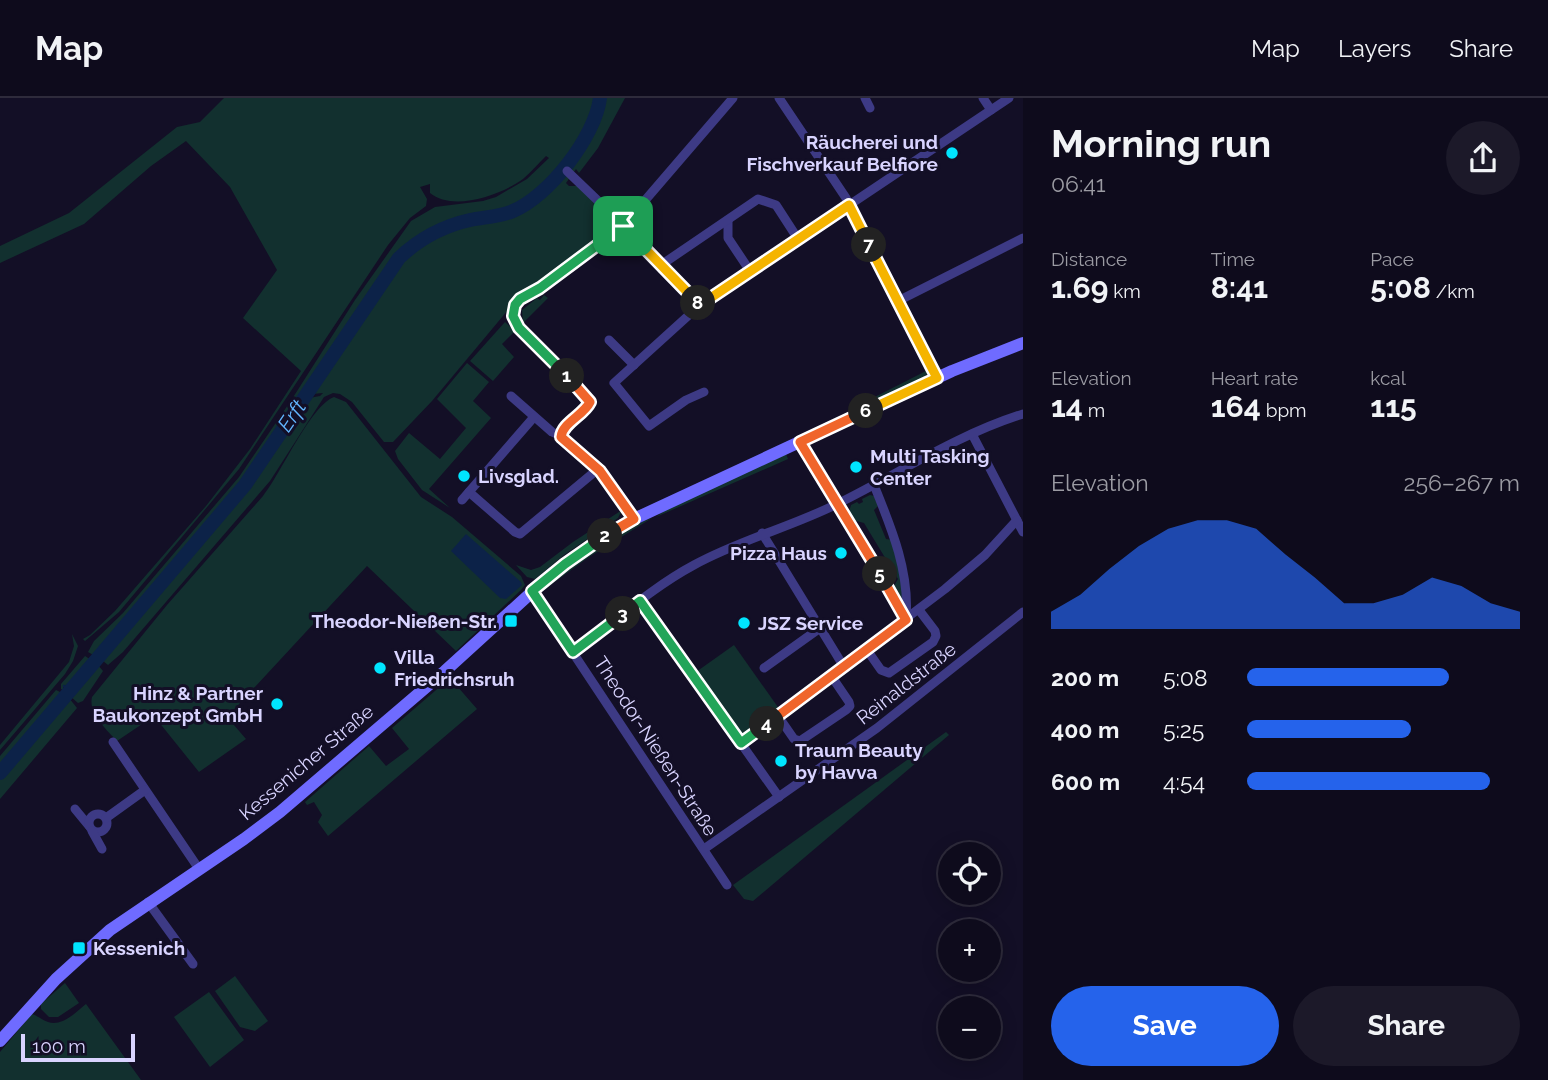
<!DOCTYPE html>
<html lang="en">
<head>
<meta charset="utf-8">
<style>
	:root { --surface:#0e0b1c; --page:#1c1929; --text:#f1f3f6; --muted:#9b9ba3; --line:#2e2b3b; --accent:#2563eb }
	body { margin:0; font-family:Raleway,sans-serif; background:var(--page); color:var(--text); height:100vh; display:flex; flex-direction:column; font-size:26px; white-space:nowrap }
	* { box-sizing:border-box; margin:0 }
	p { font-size:23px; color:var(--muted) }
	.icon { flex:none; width:38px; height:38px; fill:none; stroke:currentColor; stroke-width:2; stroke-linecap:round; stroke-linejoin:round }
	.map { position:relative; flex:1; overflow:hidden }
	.panel { display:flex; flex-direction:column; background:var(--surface); width:525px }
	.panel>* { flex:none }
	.buttons { position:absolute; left:938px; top:744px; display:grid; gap:14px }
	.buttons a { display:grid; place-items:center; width:63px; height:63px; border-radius:50%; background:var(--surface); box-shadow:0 4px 18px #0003,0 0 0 2px var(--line); font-size:35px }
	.scale { position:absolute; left:21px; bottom:18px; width:114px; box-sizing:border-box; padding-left:7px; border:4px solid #d9d4ff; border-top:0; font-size:19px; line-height:24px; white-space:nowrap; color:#d9d4ff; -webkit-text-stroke:5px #130f26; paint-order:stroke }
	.pin { position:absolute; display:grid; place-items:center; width:60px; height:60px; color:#fff; margin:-30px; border-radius:14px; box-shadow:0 4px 10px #0006 }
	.km { position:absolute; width:35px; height:35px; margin:-18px; border-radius:50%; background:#222; color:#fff; font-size:19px; line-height:35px; text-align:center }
	.round { display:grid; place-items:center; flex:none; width:74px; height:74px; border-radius:37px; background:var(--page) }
	.overview { display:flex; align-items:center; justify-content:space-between; height:119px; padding:0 28px }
	h1 { font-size:38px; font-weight:700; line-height:52px }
	.stats { display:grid; grid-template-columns:repeat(3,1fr); gap:10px; height:119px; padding:7px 28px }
	.stats div { display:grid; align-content:center }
	.stats b { font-size:30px; font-weight:700 }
	.stats small { font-size:19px; font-weight:400 }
	.stats p { font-size:19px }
	.chart { height:196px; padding:14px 28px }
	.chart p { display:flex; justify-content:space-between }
	.chart svg { width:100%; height:126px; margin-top:7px; fill:var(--accent); opacity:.7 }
	.action { display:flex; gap:14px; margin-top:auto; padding:14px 28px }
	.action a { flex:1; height:80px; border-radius:42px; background:var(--accent); color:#fff; font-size:28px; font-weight:700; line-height:80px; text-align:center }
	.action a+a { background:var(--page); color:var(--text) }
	ul { padding:0 28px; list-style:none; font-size:23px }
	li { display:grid; grid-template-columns:112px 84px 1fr; align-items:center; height:52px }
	li i { height:18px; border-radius:9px; background:var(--accent) }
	header { display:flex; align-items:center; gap:42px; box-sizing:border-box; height:98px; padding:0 35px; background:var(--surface); border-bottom:2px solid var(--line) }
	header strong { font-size:33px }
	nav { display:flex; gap:38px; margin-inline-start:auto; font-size:24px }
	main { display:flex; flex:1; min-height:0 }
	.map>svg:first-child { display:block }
	.green { fill:#12302f }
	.water { fill:#0c2248 }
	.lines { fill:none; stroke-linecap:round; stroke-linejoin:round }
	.stream { stroke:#0c2248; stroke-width:2.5 }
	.river { stroke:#0c2248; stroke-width:14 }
	.street { stroke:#3d3a85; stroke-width:9 }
	.secondary { stroke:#6f6bff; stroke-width:12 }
	.split-1-casing { stroke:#fff; stroke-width:14 }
	.split-2-casing { stroke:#fff; stroke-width:14 }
	.split-3-casing { stroke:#fff; stroke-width:14 }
	.split-4-casing { stroke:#fff; stroke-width:14 }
	.split-5-casing { stroke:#fff; stroke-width:14 }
	.split-6-casing { stroke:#fff; stroke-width:14 }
	.split-7-casing { stroke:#fff; stroke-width:14 }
	.split-8-casing { stroke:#fff; stroke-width:14 }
	.split-9-casing { stroke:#fff; stroke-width:14 }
	.split-1 { stroke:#22a559; stroke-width:9 }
	.split-2 { stroke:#f0652b; stroke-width:9 }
	.split-3 { stroke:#22a559; stroke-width:9 }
	.split-4 { stroke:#22a559; stroke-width:9 }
	.split-5 { stroke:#f0652b; stroke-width:9 }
	.split-6 { stroke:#f0652b; stroke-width:9 }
	.split-7 { stroke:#f5b400; stroke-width:9 }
	.split-8 { stroke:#f5b400; stroke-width:9 }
	.split-9 { stroke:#f5b400; stroke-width:9 }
	.poi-dot { fill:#00e5ff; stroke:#130f26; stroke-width:2.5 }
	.labels { text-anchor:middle; stroke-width:6; stroke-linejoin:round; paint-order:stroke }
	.poi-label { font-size:19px; font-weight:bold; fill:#d9d4ff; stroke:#130f26; text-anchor:start }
	.street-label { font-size:19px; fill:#d9d4ff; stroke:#130f26 }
	.water-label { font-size:21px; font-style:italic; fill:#62b6ff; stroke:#130f26 }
</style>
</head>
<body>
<header>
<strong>Map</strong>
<nav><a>Map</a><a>Layers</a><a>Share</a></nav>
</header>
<main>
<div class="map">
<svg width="1023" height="982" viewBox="0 0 1023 982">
	<rect width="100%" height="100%" fill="#130f26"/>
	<g class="green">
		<path d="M224,0H625L598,50L579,75L576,71L566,85L569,88H578L617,127L518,200L432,303L393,344H384L352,304L340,296L333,295L324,299L270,383L123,554L108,567L103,563V559L241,397L309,300L320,298L323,295L312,296C342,251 384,169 428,141C454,125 483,127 511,118C533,110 550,91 564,73L559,70C546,84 533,101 514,109C500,115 486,116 471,118C445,123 418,137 399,155L244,384L95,558L88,554L94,543L123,515L239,379L292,301L355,202L411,123L435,109L483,103L496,99L527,81L549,60L546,58C539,65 531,74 523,81C501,97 453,114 430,95V86L420,89L427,101L426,108L410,120L388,147L239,371L119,514L85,543L83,541L90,537L115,513L206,408L250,351L301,273L243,220L277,172L230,89L186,43L151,68L84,126L0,165V148L69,115L177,29L200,24Z"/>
		<path d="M544,197L548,200L523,225L522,212L537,200L540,202Z"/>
		<path d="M505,224L515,233L502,246L514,259L493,283L470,263Z"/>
		<path d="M467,265L489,284L473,303L491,320L429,391L450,410L422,392L398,361L395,353L409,335L440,361L466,330L437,301Z"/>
		<path d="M926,273L927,276L922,281L860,310L859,307Z"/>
		<path d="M334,299L346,304L421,399L452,419L521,478L525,487L521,492L456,553L367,468L227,619L246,641L199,674L154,618L117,643C107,632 88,615 92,599L167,507L263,398C281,376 310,308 334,299Z"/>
		<path d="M786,356L788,361L656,419L670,409Z"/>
		<path d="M870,397L874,398L878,408L874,412L886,441L893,442L902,480V503L892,491L898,481L864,425L853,422L849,414L851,407L857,404L859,406L863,404L862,401Z"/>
		<path d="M622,412L618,420L564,457L535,481L527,479L516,467L531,472L540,469L573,444Z"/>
		<path d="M652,420L589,459L541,494C572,464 611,435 652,420Z"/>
		<path d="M72,536L78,548L73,563L65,576L0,652V647L69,564L74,548Z"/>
		<path d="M734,547L780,612L746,636L740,635L696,574Z"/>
		<path d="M85,558L91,562L68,591L65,587L63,589L66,594L61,591V586Z"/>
		<path d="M97,566L103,573L83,603L78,605L70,598Z"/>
		<path d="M450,580L477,611L328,738L318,724L322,717L314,704L307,707L305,704L369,648L386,668L409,651L392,630Z"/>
		<path d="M56,592L64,596L0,671V658Z"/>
		<path d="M69,600L77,610L0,701V679Z"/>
		<path d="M946,634L949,637L753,803L744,801L733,787Z"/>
		<path d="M235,878L268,923L255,933L240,929L215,893Z"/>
		<path d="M65,885L79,905L58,919H49L41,911V906Z"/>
		<path d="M209,894L244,942L210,969L174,919Z"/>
		<path d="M86,906L141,982H0V954L32,916C38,918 42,922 48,924C62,929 76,914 86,906Z"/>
	</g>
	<path class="water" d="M466,436L521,484L522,487L506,501L500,500L451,453Z"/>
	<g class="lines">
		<path class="stream" d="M64,588L69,595"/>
		<path class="river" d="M0,675L245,387L399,160C419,141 443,128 470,122C484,119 499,119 513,113C549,98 595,39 600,0"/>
		<g class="street">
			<path d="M779,0L846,100L937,280"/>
			<path d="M865,0L870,10"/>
			<path d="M983,0L991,12"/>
			<path d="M567,73L618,122L700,207"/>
			<path d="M728,122V140L750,173"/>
			<path d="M661,167L758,101L776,107L798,141"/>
			<path d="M898,203L1023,140"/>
			<path d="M609,242L634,267"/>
			<path d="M704,294L686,302L649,328L614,285L700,207L1009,0"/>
			<path d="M511,298L552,334L561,338"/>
			<path d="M972,336L1023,434"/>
			<path d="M800,344L906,521"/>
			<path d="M874,387C891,429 910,474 906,520"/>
			<path d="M469,394L515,434L520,436L598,371"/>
			<path d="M462,402L534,319"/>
			<path d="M634,421L600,373L561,339C562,323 586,317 590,302L519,230L513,218L515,207L520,201L540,190L623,128L733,0"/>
			<path d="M762,435L844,569"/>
			<path d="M532,493L727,787"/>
			<path d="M640,503L779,699"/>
			<path d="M867,552L881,572L889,575L933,544L936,538L935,533L919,512"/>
			<path d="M573,554C613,525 651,490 694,467C741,441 795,428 841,404C901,374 959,336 1023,316"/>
			<path d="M764,570L820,530"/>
			<path d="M778,618L794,641L800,643L846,612L850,608L849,604L832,579"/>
			<path d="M113,644L199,771"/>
			<path d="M741,645L945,491L985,457L1017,422"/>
			<path d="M75,711L89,728"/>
			<circle cx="98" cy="725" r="9"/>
			<path d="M106,720L145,692"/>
			<path d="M92,733L102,751"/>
			<path d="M704,751L877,630L1023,514"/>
			<path d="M148,804L193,866"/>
		</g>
		<path class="secondary" d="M0,943L56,881L110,832L244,741L280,714L445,573L554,474L586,451L634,421L952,273L1023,245"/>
	</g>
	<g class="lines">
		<defs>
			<path id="split-1" d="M567,278L519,230L513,218L515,207L520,201L540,190L623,128"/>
			<path id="split-2" d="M567,278L590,304C584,317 562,325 561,339L600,373L634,421L605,438"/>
			<path id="split-3" d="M605,438L565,466L532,493L573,554L623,516"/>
			<path id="split-4" d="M623,516L640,503L741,645L767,626"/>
			<path id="split-5" d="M767,626L906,522L880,476"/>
			<path id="split-6" d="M866,313L800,344L880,476"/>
			<path id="split-7" d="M866,313L937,280L869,147"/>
			<path id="split-8" d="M698,205L700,206L706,203L849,107L869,147"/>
			<path id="split-9" d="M623,128L698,205"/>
		</defs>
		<use href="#split-1" class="split-1-casing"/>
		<use href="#split-2" class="split-2-casing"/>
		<use href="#split-3" class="split-3-casing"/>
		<use href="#split-4" class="split-4-casing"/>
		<use href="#split-5" class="split-5-casing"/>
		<use href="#split-6" class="split-6-casing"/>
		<use href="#split-7" class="split-7-casing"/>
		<use href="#split-8" class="split-8-casing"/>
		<use href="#split-9" class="split-9-casing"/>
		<use href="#split-1" class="split-1"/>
		<use href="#split-2" class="split-2"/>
		<use href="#split-3" class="split-3"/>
		<use href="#split-4" class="split-4"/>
		<use href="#split-5" class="split-5"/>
		<use href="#split-6" class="split-6"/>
		<use href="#split-7" class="split-7"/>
		<use href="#split-8" class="split-8"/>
		<use href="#split-9" class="split-9"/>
	</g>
	<g class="poi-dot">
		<circle cx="952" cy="55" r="7"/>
		<circle cx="856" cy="369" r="7"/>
		<circle cx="464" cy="378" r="7"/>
		<circle cx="841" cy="455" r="7"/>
		<rect x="504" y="516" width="14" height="14" rx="3.5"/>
		<circle cx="744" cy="525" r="7"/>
		<circle cx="380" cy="570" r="7"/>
		<circle cx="277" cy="606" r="7"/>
		<circle cx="781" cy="663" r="7"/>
		<rect x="72" y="843" width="14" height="14" rx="3.5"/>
	</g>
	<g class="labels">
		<g class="poi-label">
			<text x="938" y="51" text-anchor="end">Räucherei und<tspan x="938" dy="22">Fischverkauf Belfiore</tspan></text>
			<text x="870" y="365">Multi Tasking<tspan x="870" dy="22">Center</tspan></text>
			<text x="478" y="385">Livsglad.</text>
			<text x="827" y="462" text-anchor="end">Pizza Haus</text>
			<text x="497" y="530" text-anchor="end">Theodor-Nießen-Str.</text>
			<text x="758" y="532">JSZ Service</text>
			<text x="394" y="566">Villa<tspan x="394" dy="22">Friedrichsruh</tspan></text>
			<text x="263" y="602" text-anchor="end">Hinz &amp; Partner<tspan x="263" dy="22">Baukonzept GmbH</tspan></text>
			<text x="795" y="659">Traum Beauty<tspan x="795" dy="22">by Havva</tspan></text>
			<text x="93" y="857">Kessenich</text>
		</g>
		<g class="street-label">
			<text transform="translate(906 585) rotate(-38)" y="7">Reinaldstraße</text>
			<text transform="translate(656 648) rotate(57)" y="7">Theodor-Nießen-Straße</text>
			<text transform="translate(306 664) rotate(-40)" y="7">Kessenicher Straße</text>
		</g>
		<g class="water-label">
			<text transform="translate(292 318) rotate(-56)" y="7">Erft</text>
		</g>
	</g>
</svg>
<div class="buttons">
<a><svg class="icon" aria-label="locate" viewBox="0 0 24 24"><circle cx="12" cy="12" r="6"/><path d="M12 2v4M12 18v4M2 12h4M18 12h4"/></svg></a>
<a>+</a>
<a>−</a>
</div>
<div class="scale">100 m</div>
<div class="pin" style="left:623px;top:128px;background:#1e9e55"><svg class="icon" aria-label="arrive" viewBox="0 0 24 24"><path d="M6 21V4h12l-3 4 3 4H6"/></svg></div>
<b class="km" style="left:567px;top:278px">1</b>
<b class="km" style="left:605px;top:438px">2</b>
<b class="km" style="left:623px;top:516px">3</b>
<b class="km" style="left:767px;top:626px">4</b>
<b class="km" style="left:880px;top:476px">5</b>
<b class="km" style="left:866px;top:313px">6</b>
<b class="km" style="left:869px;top:147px">7</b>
<b class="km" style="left:698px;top:205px">8</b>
</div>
<section class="panel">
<div class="overview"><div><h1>Morning run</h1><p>06:41</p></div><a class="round"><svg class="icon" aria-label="share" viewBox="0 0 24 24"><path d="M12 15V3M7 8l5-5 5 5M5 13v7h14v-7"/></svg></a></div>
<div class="stats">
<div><p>Distance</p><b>1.69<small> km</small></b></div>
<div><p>Time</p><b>8:41</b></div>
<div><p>Pace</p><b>5:08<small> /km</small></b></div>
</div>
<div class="stats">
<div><p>Elevation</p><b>14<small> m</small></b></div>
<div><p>Heart rate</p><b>164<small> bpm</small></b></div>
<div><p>kcal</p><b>115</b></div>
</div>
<div class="chart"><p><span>Elevation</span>256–267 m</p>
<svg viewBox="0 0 160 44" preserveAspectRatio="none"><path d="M0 44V38L10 32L20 23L30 15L40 9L50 6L60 6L70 9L80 18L90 26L100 35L110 35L120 32L130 26L140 29L150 35L160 38V44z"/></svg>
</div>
<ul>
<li><b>200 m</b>5:08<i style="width:74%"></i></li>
<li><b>400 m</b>5:25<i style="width:60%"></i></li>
<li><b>600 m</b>4:54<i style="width:89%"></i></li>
</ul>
<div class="action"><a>Save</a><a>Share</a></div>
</section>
</main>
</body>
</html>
